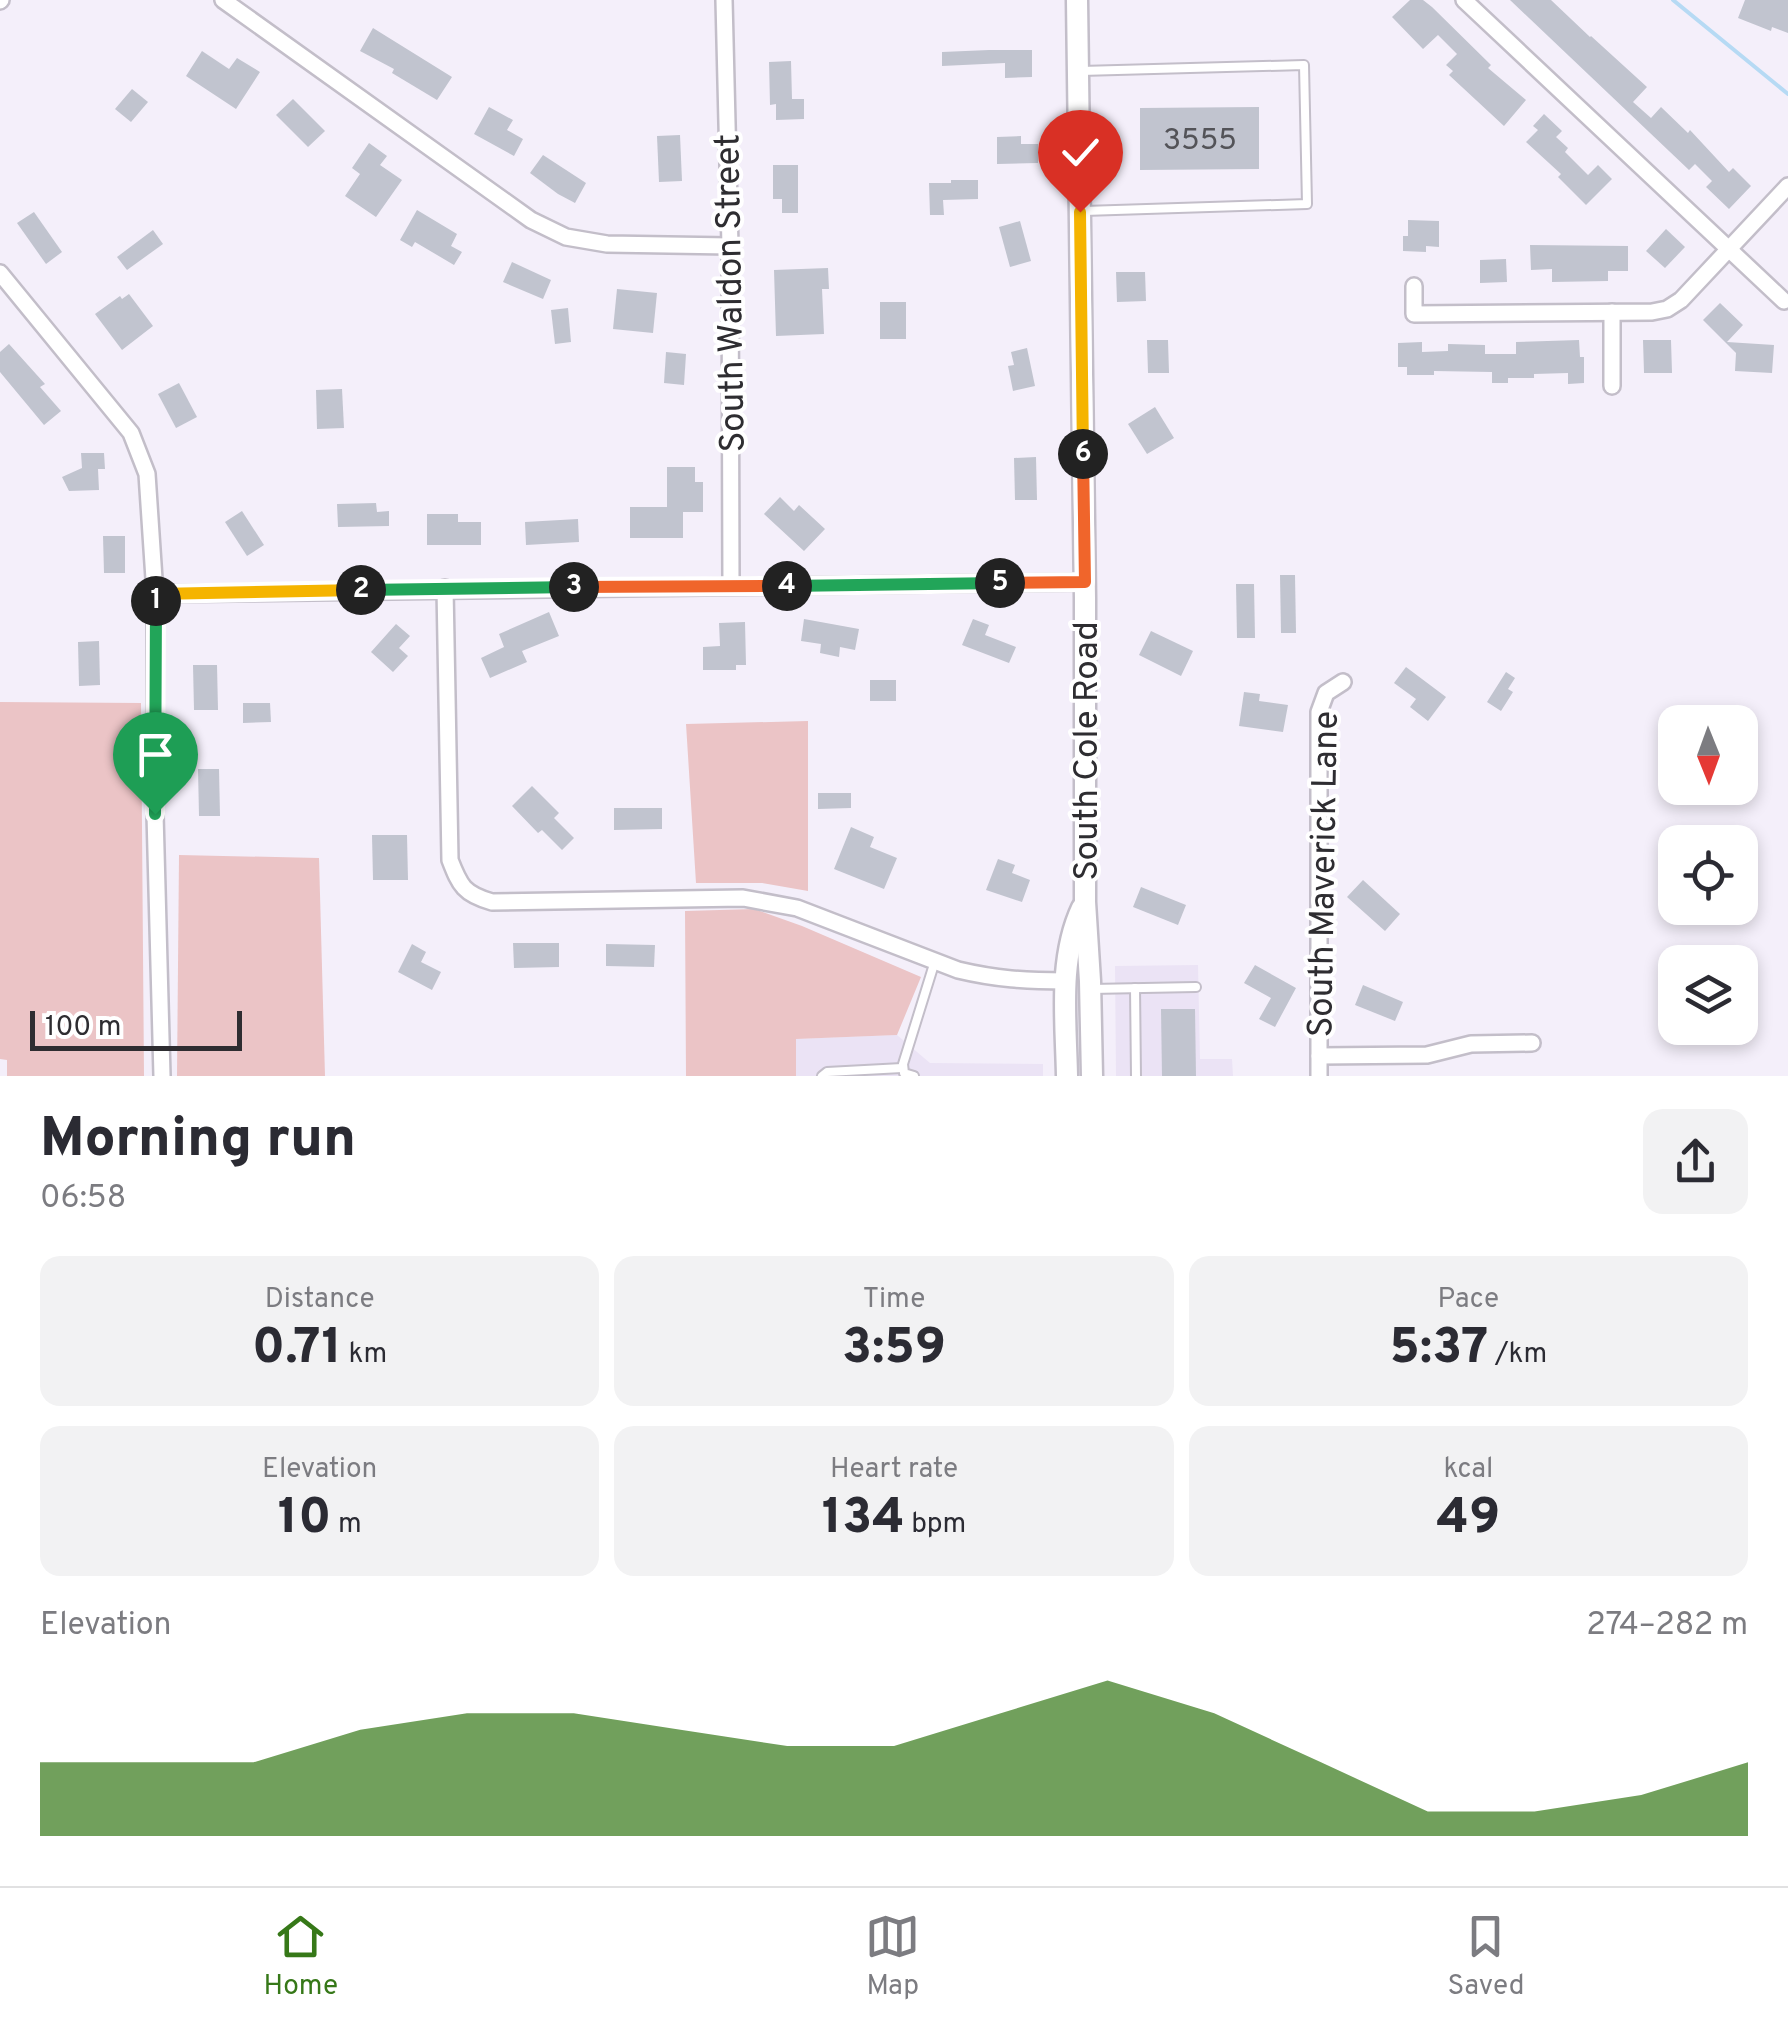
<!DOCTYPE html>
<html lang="en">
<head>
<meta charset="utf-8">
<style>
	:root { --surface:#fff; --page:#f2f2f3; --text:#2b2b33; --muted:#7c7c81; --line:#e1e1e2; --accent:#367818 }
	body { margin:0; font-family:Overpass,sans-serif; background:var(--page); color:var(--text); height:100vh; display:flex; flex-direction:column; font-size:38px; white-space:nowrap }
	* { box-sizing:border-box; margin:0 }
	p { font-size:32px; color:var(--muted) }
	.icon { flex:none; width:55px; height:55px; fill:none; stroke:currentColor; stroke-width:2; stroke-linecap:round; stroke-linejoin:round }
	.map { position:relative; height:1076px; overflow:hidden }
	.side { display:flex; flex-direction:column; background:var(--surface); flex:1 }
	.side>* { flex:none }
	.needle { width:65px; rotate:179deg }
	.tools { position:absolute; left:1658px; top:705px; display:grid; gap:20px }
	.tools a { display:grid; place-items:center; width:100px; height:100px; border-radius:20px; background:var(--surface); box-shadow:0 5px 15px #0003; font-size:50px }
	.scale { position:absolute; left:30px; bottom:25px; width:212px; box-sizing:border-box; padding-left:10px; border:5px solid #2e2d31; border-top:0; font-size:28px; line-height:35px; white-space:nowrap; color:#2e2d31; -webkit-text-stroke:8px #fff; paint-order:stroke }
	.pin { position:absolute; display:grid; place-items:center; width:85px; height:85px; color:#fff; margin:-102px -42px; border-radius:50% 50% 50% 0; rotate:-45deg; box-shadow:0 0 10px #0007 }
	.pin .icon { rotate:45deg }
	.km { position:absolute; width:50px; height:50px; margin:-25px; border-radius:50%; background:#222; color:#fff; font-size:28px; line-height:50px; text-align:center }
	.round { display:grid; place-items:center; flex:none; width:105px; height:105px; border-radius:20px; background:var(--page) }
	.headline { display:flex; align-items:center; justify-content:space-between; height:170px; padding:0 40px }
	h1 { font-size:55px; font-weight:800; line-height:75px }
	.figures { display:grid; grid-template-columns:repeat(3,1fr); gap:15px; height:170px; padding:10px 40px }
	.figures div { display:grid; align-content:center; border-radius:20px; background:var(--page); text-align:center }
	.figures b { font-size:50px; font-weight:800 }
	.figures small { font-size:28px; font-weight:400 }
	.figures p { font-size:28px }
	.chart { height:280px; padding:20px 40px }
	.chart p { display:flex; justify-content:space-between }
	.chart svg { width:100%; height:180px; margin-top:10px; fill:var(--accent); opacity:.7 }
	.menu { display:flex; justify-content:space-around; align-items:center; height:140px; border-top:2px solid var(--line); background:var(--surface); font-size:28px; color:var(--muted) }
	.menu a { display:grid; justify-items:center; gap:5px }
	.menu .current { color:var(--accent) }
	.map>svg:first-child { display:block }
	.built { fill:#ebe3f5 }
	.green { fill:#ebc4c6 }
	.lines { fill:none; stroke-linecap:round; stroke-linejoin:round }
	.stream { stroke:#b6daf4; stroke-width:4 }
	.building { fill:#c1c4cf }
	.service-casing { stroke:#c3bec9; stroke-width:12 }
	.minor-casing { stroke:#c3bec9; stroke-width:20 }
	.secondary-casing { stroke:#c3bec9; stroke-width:25 }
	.service { stroke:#fff; stroke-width:8 }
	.minor { stroke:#fff; stroke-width:15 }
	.secondary { stroke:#fff; stroke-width:20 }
	.split-1-casing { stroke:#fff; stroke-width:20 }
	.split-2-casing { stroke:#fff; stroke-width:20 }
	.split-3-casing { stroke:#fff; stroke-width:20 }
	.split-4-casing { stroke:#fff; stroke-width:20 }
	.split-5-casing { stroke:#fff; stroke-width:20 }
	.split-6-casing { stroke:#fff; stroke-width:20 }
	.split-7-casing { stroke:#fff; stroke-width:20 }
	.split-1 { stroke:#22a559; stroke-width:12 }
	.split-2 { stroke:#f5b400; stroke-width:12 }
	.split-3 { stroke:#22a559; stroke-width:12 }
	.split-4 { stroke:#f0652b; stroke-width:12 }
	.split-5 { stroke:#22a559; stroke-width:12 }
	.split-6 { stroke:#f0652b; stroke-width:12 }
	.split-7 { stroke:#f5b400; stroke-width:12 }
	.labels { text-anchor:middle; stroke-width:8; stroke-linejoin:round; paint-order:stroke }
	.number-label { font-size:30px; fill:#535358 }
	.street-label { font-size:35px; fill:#2e2d31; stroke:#fff }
</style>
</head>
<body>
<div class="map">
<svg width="1788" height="1076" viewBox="0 0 1788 1076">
	<rect width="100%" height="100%" fill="#f4effa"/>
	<g class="built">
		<path d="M1198,965L1200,1059H1232L1233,1076H1116L1115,966Z"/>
		<path d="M897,1035L930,1063L1043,1064V1076H796L795,1039Z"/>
	</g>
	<g class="green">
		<path d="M0,702L141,703L144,1076H7V1060L0,1059Z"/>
		<path d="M808,721V891L762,883H696L686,724Z"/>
		<path d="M179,855L319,858L325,1076H177Z"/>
		<path d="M754,909L802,926L921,977L897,1035L796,1039V1076H686L685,911Z"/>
	</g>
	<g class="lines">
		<path class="stream" d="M1673,0L1788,94"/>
	</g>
	<g class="building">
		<path d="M1410,0H1423L1432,7L1491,65L1488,68L1526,100L1504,126L1449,75L1453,71L1446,65L1457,54L1438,35L1423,49L1392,17Z"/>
		<path d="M1510,0H1551L1590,37L1591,36L1647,87L1633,102L1651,118L1661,107L1688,133L1690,130L1729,172L1733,168L1751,186L1729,209L1706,187L1712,181L1695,164L1689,170Z"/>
		<path d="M1745,0H1788V33L1772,27L1771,31L1738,18Z"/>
		<path d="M373,28L452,77L437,100L392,73L394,69L360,51Z"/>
		<path d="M989,50H1032V77L1005,78V63L942,66V52Z"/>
		<path d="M202,51L229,69L237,58L260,72L236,109L186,76Z"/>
		<path d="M791,61L792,99H804V119L776,120V104L770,105L769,62Z"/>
		<path d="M132,89L148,102L131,122L115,109Z"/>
		<path d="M293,99L325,131L308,147L276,115Z"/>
		<path d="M489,107L513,120L507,130L523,139L514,156L474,134Z"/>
		<path d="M1259,107V169L1140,170V108Z"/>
		<path d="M1544,114L1562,131L1556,137L1568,148L1565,152L1588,175L1598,165L1612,179L1586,205L1558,177L1561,174L1526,142L1538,130L1533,126Z"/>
		<path d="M680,135L682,181L659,182L657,136Z"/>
		<path d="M1021,136V144H1038V163L997,164V137Z"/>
		<path d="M369,143L387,156L380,165L402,180L376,217L345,196L360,174L352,168Z"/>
		<path d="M543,155L586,183L575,203L558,194L530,173Z"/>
		<path d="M773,165H798V213H782V199H773Z"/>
		<path d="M951,180H978V199L943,200L944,215H930L929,183H951Z"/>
		<path d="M417,210L457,234L451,246L462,252L454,265L415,242L412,247L400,240Z"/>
		<path d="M34,212L62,252L46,264L17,223Z"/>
		<path d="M1408,220L1439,221V247L1426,246V252L1403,251V236H1408Z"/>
		<path d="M1020,221L1031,261L1010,267L999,227Z"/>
		<path d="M1666,229L1685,247L1665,268L1646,251Z"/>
		<path d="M153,230L163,244L127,270L117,257Z"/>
		<path d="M1530,245L1628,246V271H1608V281L1552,282V269L1531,270Z"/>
		<path d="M1506,259L1507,282L1480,283V260Z"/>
		<path d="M512,262L551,280L543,299L503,282Z"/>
		<path d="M828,268L829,289H822L824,334L776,336L774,270Z"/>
		<path d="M1116,272H1145L1146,301L1117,302Z"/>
		<path d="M617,289L657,293L653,333L613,329Z"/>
		<path d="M129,294L153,326L122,350L95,314L120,296L122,299Z"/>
		<rect x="880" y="302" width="26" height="37"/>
		<path d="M1720,303L1743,325L1727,342L1774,345L1772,373L1735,371L1736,353L1703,320Z"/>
		<path d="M568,308L571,342L555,344L551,310Z"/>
		<path d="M1147,340H1168L1169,373H1148Z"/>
		<path d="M1579,340L1580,357H1584V383L1568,384V373L1534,374V378H1508V383H1492V372L1434,371V375H1407V367H1398V343L1422,342V352L1448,351V344L1485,345V354H1516V342Z"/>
		<path d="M1643,340H1671L1672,373H1644Z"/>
		<path d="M9,344L45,384L40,387L61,411L44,425L0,372V352Z"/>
		<path d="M1027,348L1035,386L1013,391L1008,366L1014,365L1011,352Z"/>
		<path d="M666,352L686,354L684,385L664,383Z"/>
		<path d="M179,383L197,417L176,428L158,394Z"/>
		<path d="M342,389L344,428L317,429L316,390Z"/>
		<path d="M1155,407L1174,438L1147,454L1128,424Z"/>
		<path d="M81,453H104L105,469H98L99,490L69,491L62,477L82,468Z"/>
		<path d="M1036,457L1037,500H1015L1014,458Z"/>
		<path d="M667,467H695V482H703V512H683V538H630V507H667Z"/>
		<path d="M780,497L794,511L799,505L825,529L804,551L764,514Z"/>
		<path d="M376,503L377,512L389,511V526L338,527L337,504Z"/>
		<path d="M242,511L264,545L247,556L225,522Z"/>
		<path d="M427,514H458V522H481V545H427Z"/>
		<path d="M578,519L579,542L526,545L525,522Z"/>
		<path d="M103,536H125V573H104Z"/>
		<path d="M1280,575H1295L1296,633H1281Z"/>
		<path d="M1236,584H1254L1255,638H1237Z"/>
		<path d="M549,612L559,636L522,651L527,662L490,678L481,658L504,647L499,634Z"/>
		<path d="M804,619L859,629L855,650L840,647L839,657L820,653L821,644L801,641Z"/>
		<path d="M973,619L989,625L985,635L1016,647L1009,663L962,645Z"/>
		<path d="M745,622L746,665H736V670H703V647L720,646L719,623Z"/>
		<path d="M396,624L410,636L399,648L408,656L393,672L371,652Z"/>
		<path d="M1151,631L1193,651L1181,676L1139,655Z"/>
		<path d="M99,641L100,685L79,686L78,642Z"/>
		<path d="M193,665H217L218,710H194Z"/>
		<path d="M1406,667L1446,697L1428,721L1410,707L1416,699L1394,683Z"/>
		<path d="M1506,672L1515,678L1508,689L1513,692L1501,711L1487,702Z"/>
		<rect x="870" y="680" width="26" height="21"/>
		<path d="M1244,692L1260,694L1259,701L1288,705L1283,732L1239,726Z"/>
		<path d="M243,703H270L271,722L243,723Z"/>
		<path d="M198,769H219L220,816H199Z"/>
		<path d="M532,786L559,813L554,818L574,838L562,850L542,830L538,833L512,806Z"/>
		<path d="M818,793H851V808L818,809Z"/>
		<path d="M614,808H662V829L614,830Z"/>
		<path d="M851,827L874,837L870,847L897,858L884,889L834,869Z"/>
		<path d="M372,835H407L408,880H373Z"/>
		<path d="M998,859L1015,865L1012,873L1030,880L1022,902L986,890Z"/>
		<path d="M1363,880L1400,914L1385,931L1347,897Z"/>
		<path d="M1141,887L1186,905L1178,925L1133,907Z"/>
		<path d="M513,943H559V967L514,968Z"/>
		<path d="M412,944L426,952L421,962L441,972L432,990L398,972Z"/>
		<path d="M606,944L655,945L654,967L606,966Z"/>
		<path d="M1255,965L1296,988L1275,1027L1259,1019L1271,998L1244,983Z"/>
		<path d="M1363,985L1403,1002L1395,1021L1355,1005Z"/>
		<path d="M1161,1009H1195L1196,1076H1162Z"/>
	</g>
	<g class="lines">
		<defs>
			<g id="service">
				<path d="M1081,71L1304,65L1307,204L1084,211"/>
				<path d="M1135,988L1136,1076"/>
				<path d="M1091,989L1196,987"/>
				<path d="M822,1076L827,1072L902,1068"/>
				<path d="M914,1076L904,1073L903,1064L935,961"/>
			</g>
			<g id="minor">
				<path d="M223,0L531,220L566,237L607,244L730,246"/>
				<path d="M724,0L730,246L731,586"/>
				<path d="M1464,0L1784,301"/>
				<path d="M0,1L1,0"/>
				<path d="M0,273L131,433L147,474L155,594V814L162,1076"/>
				<path d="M1414,286V314L1652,312L1667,309L1681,300L1788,186"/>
				<path d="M1612,386V312"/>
				<path d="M445,588L450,860C460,886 464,894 492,902L743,898L797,908L958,970C996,979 1026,981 1065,981"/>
				<path d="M155,594L1085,582"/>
				<path d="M1319,1056L1427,1055L1471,1044L1532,1043"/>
				<path d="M1319,1076V712L1326,693L1343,682"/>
			</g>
			<g id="secondary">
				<path d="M1077,0L1085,598V902L1090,981L1092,1076"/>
				<path d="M1067,1076C1066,1021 1058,959 1082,908"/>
			</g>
		</defs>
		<use href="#service" class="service-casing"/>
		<use href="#minor" class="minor-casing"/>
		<use href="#secondary" class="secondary-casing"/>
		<use href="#service" class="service"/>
		<use href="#minor" class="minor"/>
		<use href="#secondary" class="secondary"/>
	</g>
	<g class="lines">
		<defs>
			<path id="split-1" d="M155,814L156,601"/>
			<path id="split-2" d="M156,601V594L361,590"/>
			<path id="split-3" d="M361,590L574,587"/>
			<path id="split-4" d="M574,587L787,586"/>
			<path id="split-5" d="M787,586L1000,583"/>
			<path id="split-6" d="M1000,583L1085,582L1083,454"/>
			<path id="split-7" d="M1080,212L1083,454"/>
		</defs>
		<use href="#split-1" class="split-1-casing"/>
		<use href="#split-2" class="split-2-casing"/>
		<use href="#split-3" class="split-3-casing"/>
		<use href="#split-4" class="split-4-casing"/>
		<use href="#split-5" class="split-5-casing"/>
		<use href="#split-6" class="split-6-casing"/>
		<use href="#split-7" class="split-7-casing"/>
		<use href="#split-1" class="split-1"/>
		<use href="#split-2" class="split-2"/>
		<use href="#split-3" class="split-3"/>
		<use href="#split-4" class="split-4"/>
		<use href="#split-5" class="split-5"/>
		<use href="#split-6" class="split-6"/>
		<use href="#split-7" class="split-7"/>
	</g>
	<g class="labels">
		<g class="number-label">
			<text x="1200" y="149">3555</text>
		</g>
		<g class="street-label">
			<text transform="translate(729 293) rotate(-91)" y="12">South Waldon Street</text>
			<text transform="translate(1085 751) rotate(-90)" y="12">South Cole Road</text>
			<text transform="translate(1322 874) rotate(-89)" y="12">South Maverick Lane</text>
		</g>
	</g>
</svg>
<div class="tools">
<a><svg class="needle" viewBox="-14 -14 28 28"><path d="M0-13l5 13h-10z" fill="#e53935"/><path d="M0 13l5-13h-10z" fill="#7c7c81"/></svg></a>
<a><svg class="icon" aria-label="locate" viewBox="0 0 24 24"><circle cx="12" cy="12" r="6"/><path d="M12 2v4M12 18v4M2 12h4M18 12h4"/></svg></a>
<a><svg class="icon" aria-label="layers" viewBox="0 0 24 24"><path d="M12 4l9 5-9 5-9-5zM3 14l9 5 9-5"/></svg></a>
</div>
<div class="scale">100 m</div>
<div class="pin" style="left:155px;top:814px;background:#1e9e55"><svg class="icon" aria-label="arrive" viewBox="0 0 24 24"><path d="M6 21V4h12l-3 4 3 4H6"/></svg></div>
<div class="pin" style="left:1080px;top:212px;background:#d93025"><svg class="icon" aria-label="check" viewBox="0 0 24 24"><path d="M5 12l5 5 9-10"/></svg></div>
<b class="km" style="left:156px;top:601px">1</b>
<b class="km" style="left:361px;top:590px">2</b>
<b class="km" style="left:574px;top:587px">3</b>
<b class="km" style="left:787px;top:586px">4</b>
<b class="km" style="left:1000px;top:583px">5</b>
<b class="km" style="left:1083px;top:454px">6</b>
</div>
<section class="side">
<div class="headline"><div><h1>Morning run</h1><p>06:58</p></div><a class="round"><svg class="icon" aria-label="share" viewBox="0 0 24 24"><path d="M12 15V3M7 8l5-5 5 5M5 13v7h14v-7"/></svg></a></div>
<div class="figures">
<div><p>Distance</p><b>0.71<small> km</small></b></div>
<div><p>Time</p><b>3:59</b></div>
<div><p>Pace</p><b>5:37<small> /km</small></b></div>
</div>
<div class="figures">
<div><p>Elevation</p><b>10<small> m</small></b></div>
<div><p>Heart rate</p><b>134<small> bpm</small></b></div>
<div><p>kcal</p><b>49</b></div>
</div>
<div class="chart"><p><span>Elevation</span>274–282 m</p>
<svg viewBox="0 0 160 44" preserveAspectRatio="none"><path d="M0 44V26L10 26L20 26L30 18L40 14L50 14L60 18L70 22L80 22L90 14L100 6L110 14L120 26L130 38L140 38L150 34L160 26V44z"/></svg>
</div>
</section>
<nav class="menu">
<a class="current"><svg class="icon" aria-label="home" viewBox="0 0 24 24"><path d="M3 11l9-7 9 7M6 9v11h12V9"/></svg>Home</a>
<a><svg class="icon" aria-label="map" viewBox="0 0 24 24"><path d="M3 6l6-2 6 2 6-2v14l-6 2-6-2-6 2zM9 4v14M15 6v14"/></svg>Map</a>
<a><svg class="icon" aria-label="saved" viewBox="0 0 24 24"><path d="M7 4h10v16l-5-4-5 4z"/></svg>Saved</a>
</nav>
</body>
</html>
